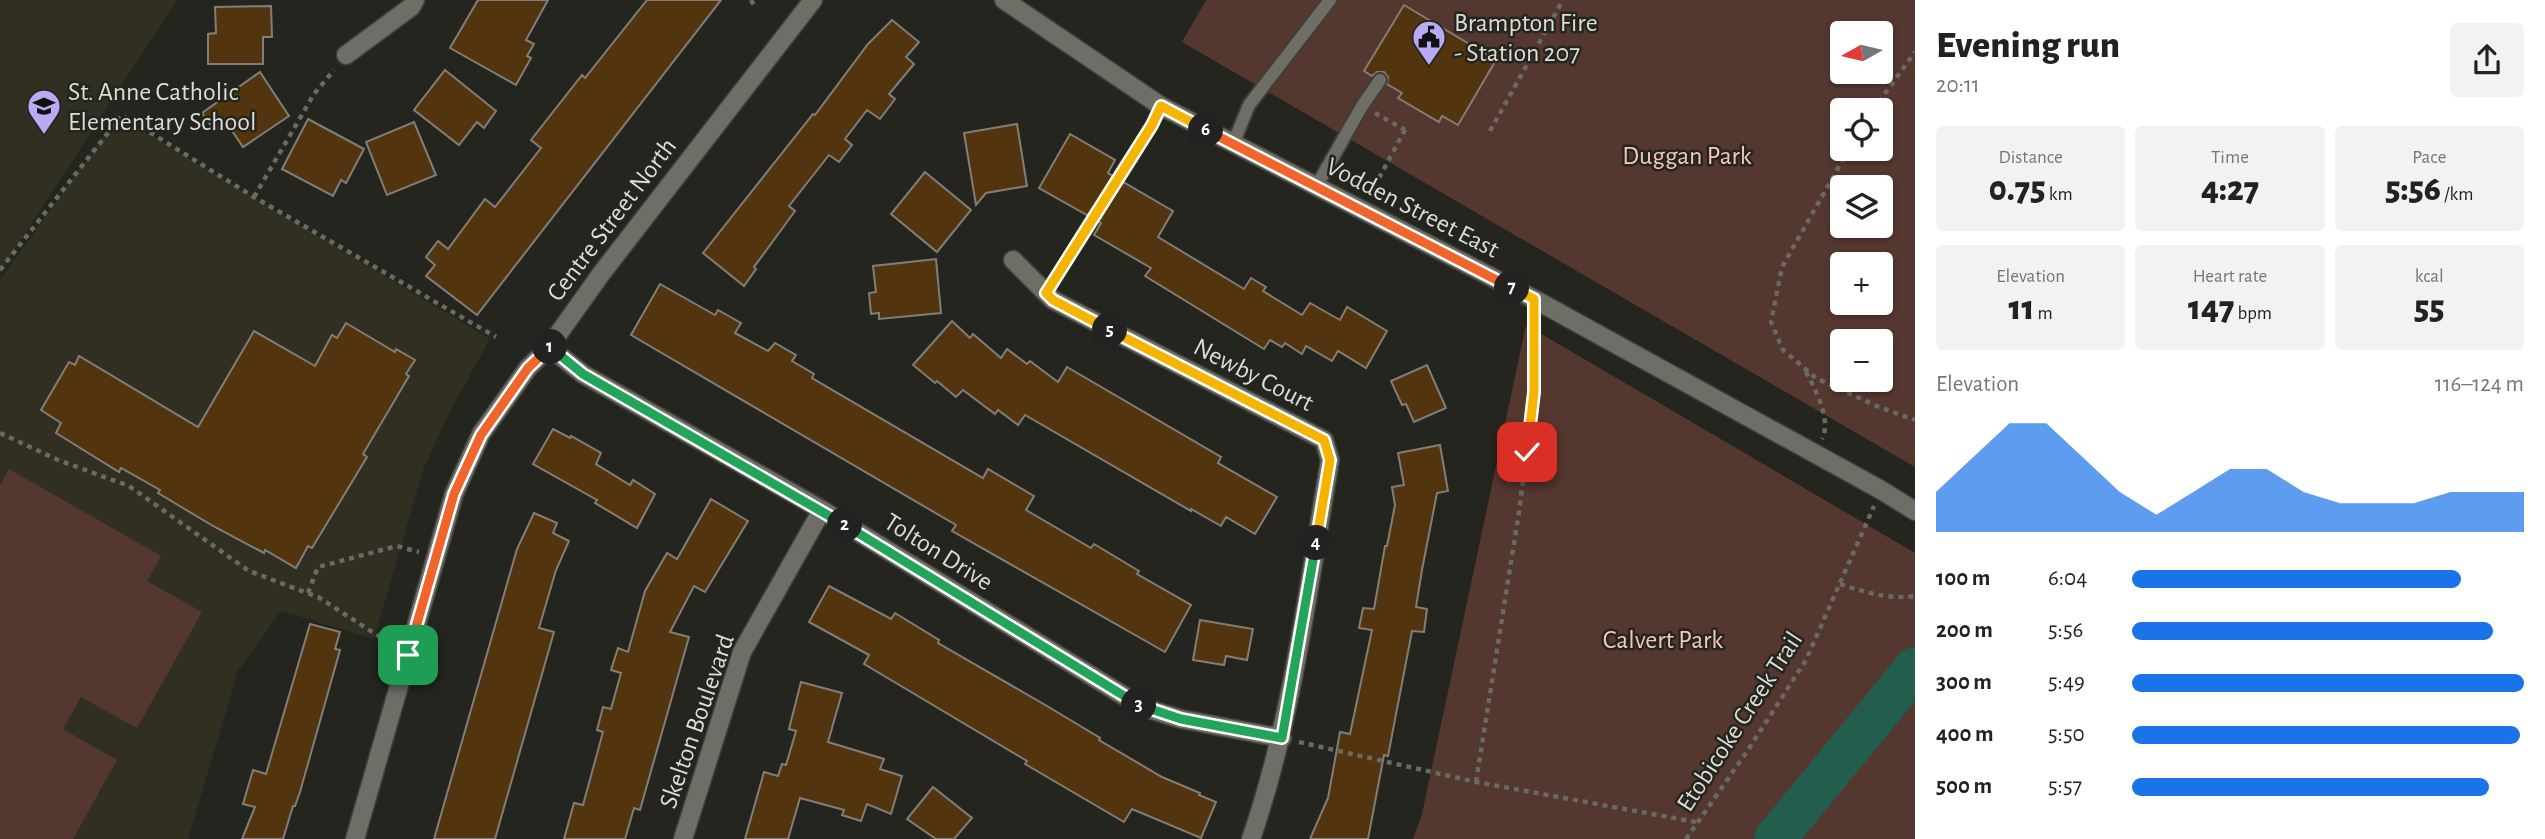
<!DOCTYPE html>
<html lang="en">
<head>
<meta charset="utf-8">
<style>
	:root { --surface:#fff; --page:#f2f2f2; --text:#222; --muted:#767676; --accent:#1a73e8 }
	body { margin:0; font-family:"Alegreya Sans",sans-serif; background:var(--page); color:var(--text); height:100vh; display:flex; flex-direction:column; font-size:26px; white-space:nowrap }
	* { box-sizing:border-box; margin:0 }
	p { font-size:23px; color:var(--muted) }
	.icon { flex:none; width:38px; height:38px; fill:none; stroke:currentColor; stroke-width:2; stroke-linecap:round; stroke-linejoin:round }
	.map { position:relative; flex:1; overflow:hidden }
	.details { display:flex; flex-direction:column; background:var(--surface); width:630px }
	.details>* { flex:none }
	.needle { width:46px; rotate:262deg }
	.tools { position:absolute; left:1830px; top:21px; display:grid; gap:14px }
	.tools a { display:grid; place-items:center; width:63px; height:63px; border-radius:7px; background:var(--surface); box-shadow:0 2px 5px #0004; font-size:35px }
	.pin { position:absolute; display:grid; place-items:center; width:60px; height:60px; color:#fff; margin:-30px; border-radius:14px; box-shadow:0 4px 10px #0006 }
	.km { position:absolute; width:35px; height:35px; margin:-18px; border-radius:50%; background:#222; color:#fff; font-size:19px; line-height:35px; text-align:center }
	.round { display:grid; place-items:center; flex:none; width:74px; height:74px; border-radius:7px; background:var(--page) }
	.headline { display:flex; align-items:center; justify-content:space-between; height:119px; padding:0 21px }
	h1 { font-size:38px; font-weight:800; line-height:52px }
	.figures { display:grid; grid-template-columns:repeat(3,1fr); gap:10px; height:119px; padding:7px 21px }
	.figures div { display:grid; align-content:center; border-radius:7px; background:var(--page); text-align:center }
	.figures b { font-size:35px; font-weight:800 }
	.figures small { font-size:19px; font-weight:400 }
	.figures p { font-size:19px }
	.chart { height:196px; padding:14px 21px }
	.chart p { display:flex; justify-content:space-between }
	.chart svg { width:100%; height:126px; margin-top:7px; fill:var(--accent); opacity:.7 }
	ul { padding:0 21px; list-style:none; font-size:23px }
	li { display:grid; grid-template-columns:112px 84px 1fr; align-items:center; height:52px }
	li i { height:18px; border-radius:9px; background:var(--accent) }
	main { display:flex; flex:1; min-height:0 }
	.map>svg:first-child { display:block }
	.built { fill:#302f22 }
	.green { fill:#54372f; fill-rule:evenodd }
	.lines { fill:none; stroke-linecap:round; stroke-linejoin:round }
	.river { stroke:#235d4e; stroke-width:42 }
	.building { fill:#52350e; stroke:#837d77; stroke-width:2 }
	.service-casing { stroke:#3f3f3a; stroke-width:16 }
	.minor-casing { stroke:#3f3f3a; stroke-width:21 }
	.tertiary-casing { stroke:#3f3f3a; stroke-width:21 }
	.path { stroke:#6a6a64; stroke-width:4.5; stroke-dasharray:5 5; stroke-linecap:butt }
	.service { stroke:#6e6d66; stroke-width:12 }
	.minor { stroke:#6e6d66; stroke-width:18 }
	.tertiary { stroke:#6e6d66; stroke-width:18 }
	.split-1-casing { stroke:#fff; stroke-width:14 }
	.split-2-casing { stroke:#fff; stroke-width:14 }
	.split-3-casing { stroke:#fff; stroke-width:14 }
	.split-4-casing { stroke:#fff; stroke-width:14 }
	.split-5-casing { stroke:#fff; stroke-width:14 }
	.split-6-casing { stroke:#fff; stroke-width:14 }
	.split-7-casing { stroke:#fff; stroke-width:14 }
	.split-8-casing { stroke:#fff; stroke-width:14 }
	.split-1 { stroke:#f0652b; stroke-width:9 }
	.split-2 { stroke:#22a559; stroke-width:9 }
	.split-3 { stroke:#22a559; stroke-width:9 }
	.split-4 { stroke:#22a559; stroke-width:9 }
	.split-5 { stroke:#f5b400; stroke-width:9 }
	.split-6 { stroke:#f5b400; stroke-width:9 }
	.split-7 { stroke:#f0652b; stroke-width:9 }
	.split-8 { stroke:#f5b400; stroke-width:9 }
	.labels { text-anchor:middle; stroke-width:5; stroke-linejoin:round; paint-order:stroke }
	.poi-label { font-size:26px; fill:#dcdcd8; stroke:#25251f; text-anchor:start }
	.park-label { font-size:26px; fill:#f6c7b9; stroke:#25251f }
	.street-label { font-size:26px; fill:#dcdcd8; stroke:#25251f }
</style>
</head>
<body>
<main>
<div class="map">
<svg width="1915" height="839" viewBox="0 0 1915 839">
	<rect width="100%" height="100%" fill="#25251f"/>
	<g class="built">
		<path d="M0,0H177L0,272Z"/>
		<path d="M118,116L490,339L447,417L423,470L374,639L281,611L238,671L188,839H0V280Z"/>
	</g>
	<g class="green">
		<path d="M1206,0H1915V467L1182,42ZM1843,33H1881V72H1843ZM1843,110H1881V149H1843ZM1843,187H1881V226H1843ZM1843,264H1881V303H1843ZM1843,341H1881V380H1843Z"/>
		<path d="M1526,325L1915,553V839H1413L1422,814Z"/>
		<path d="M9,469L161,556L147,581L202,612L137,728L81,697L63,729L117,760L73,839H0V486Z"/>
	</g>
	<g class="lines">
		<path class="river" d="M1775,839L1915,668"/>
	</g>
	<g class="building">
		<path d="M478,0H548L526,40L534,44L527,56L531,58L516,85L450,48Z"/>
		<path d="M647,0H721L477,315L426,276L435,265L426,257L438,241L448,249L485,199L495,207L541,148L531,140L582,75L585,78Z"/>
		<path d="M1404,5L1496,60L1458,125L1442,116L1439,122L1398,98L1402,93L1387,84L1388,77L1384,72H1377L1372,76L1364,71Z"/>
		<path d="M271,6L272,37H263V64H208V34L216,33L215,7Z"/>
		<path d="M892,20L919,42L906,57L914,64L889,94L895,99L880,119L867,110L845,139L852,145L839,162L829,155L789,206L795,211L754,267L756,269L744,286L703,253L813,114L815,115L868,44Z"/>
		<path d="M445,70L496,111L484,128L477,122L459,145L414,110Z"/>
		<path d="M260,72L289,116L243,147L226,122L214,130L202,113Z"/>
		<path d="M308,119L364,149L346,183L341,180L333,196L282,169Z"/>
		<path d="M414,122L436,175L387,195L366,142Z"/>
		<path d="M1017,124L1027,186L986,193L976,205L964,133Z"/>
		<path d="M1070,134L1115,160L1108,173L1173,211L1158,237L1244,289L1251,278L1266,287L1263,291L1302,315L1310,303L1340,320L1347,307L1387,331L1366,368L1338,351L1332,361L1306,346L1302,354L1285,343L1282,347L1270,340L1264,349L1145,276L1151,268L1094,235L1101,223L1039,188Z"/>
		<path d="M925,172L971,210L937,252L891,214Z"/>
		<path d="M936,259L941,313L879,319V313L871,314L869,293L876,292L873,266Z"/>
		<path d="M660,284L715,315L718,310L741,323L735,333L768,351L775,343L796,355L792,361L814,374L812,378L983,478L988,469L1034,496L1026,510L1091,548L1094,544L1139,571L1137,574L1191,605L1165,652L952,531L956,525L631,335Z"/>
		<path d="M952,321L970,338L973,334L1001,358L1007,349L1027,364L1030,361L1058,382L1067,367L1221,457L1218,463L1277,497L1255,534L1226,517L1221,526L1191,509V511L1025,415L1018,425L998,410L995,414L963,390L956,397L937,381L935,383L913,365Z"/>
		<path d="M346,323L395,352L396,349L415,360L406,374L409,376L363,454L367,457L312,548L308,546L296,568L265,550L264,553L213,526L158,493L160,490L121,468L119,472L56,433L61,423L41,410L69,362L75,365L79,356L198,427L254,331L315,366L332,335L337,338Z"/>
		<path d="M1427,365L1446,408L1414,422L1406,404L1402,405L1391,381Z"/>
		<path d="M553,429L570,438L571,436L601,453L596,464L630,485L633,480L655,494L637,528L595,503L597,500L533,464Z"/>
		<path d="M1440,445L1448,491L1437,493L1422,570L1416,607L1427,609L1424,632L1412,631L1388,756L1384,755L1368,839H1310L1328,798L1340,732L1350,734L1372,630L1359,628L1363,608L1374,609L1385,546H1387L1395,505L1392,487L1404,485L1398,453Z"/>
		<path d="M711,499L748,521L705,592L694,586L670,632L689,637L640,810L634,808L625,839H564L574,803L583,805L603,732L597,730L603,707L611,709L621,673L611,670L618,648L628,652L645,591L667,553L677,559Z"/>
		<path d="M534,513L557,523L553,533L569,541L556,570L539,628L554,632L495,839H434L517,549Z"/>
		<path d="M829,586L891,619L895,613L939,640L938,643L1047,706L1100,738L1099,740L1162,777L1200,793L1199,795L1216,802L1201,838L1132,809L1124,822L1025,764L1027,761L864,664L869,655L809,622Z"/>
		<path d="M1200,620L1253,629L1247,660L1226,656L1224,665L1193,660Z"/>
		<path d="M310,624L340,632L335,649L340,650L300,792L295,806H293L283,839H242L255,807L243,804L253,770L266,774Z"/>
		<path d="M801,682L842,693L828,742L884,759L880,769L902,776L891,814L867,804L861,821L842,815L844,810L800,798L788,839H745L764,772L778,776L782,764L786,765L796,731L789,729Z"/>
		<path d="M933,787L972,818L954,839H936L907,819Z"/>
	</g>
	<g class="lines">
		<defs>
			<g id="service">
				<path d="M1233,144L1249,105L1330,0"/>
				<path d="M1316,187L1362,106L1380,80"/>
			</g>
			<g id="minor">
				<path d="M346,55L411,7L415,0"/>
				<path d="M1013,260L1053,300L1324,440L1330,460C1308,587 1293,717 1251,839"/>
				<path d="M549,347L583,374L822,510L1142,707L1181,719L1282,738"/>
				<path d="M683,839L742,652L822,510"/>
			</g>
			<g id="tertiary">
				<path d="M1004,0L1161,106L1534,299L1881,490L1915,511"/>
				<path d="M355,839L454,494L481,434L528,368L549,347L601,274L813,0"/>
			</g>
		</defs>
		<use href="#service" class="service-casing"/>
		<use href="#minor" class="minor-casing"/>
		<use href="#tertiary" class="tertiary-casing"/>
		<g class="path">
			<path d="M751,0L755,7"/>
			<path d="M1873,110L1915,52"/>
			<path d="M1375,113L1405,130"/>
			<path d="M1490,131L1563,0"/>
			<path d="M1849,149L1782,267L1771,322L1783,350L1816,378L1879,407L1915,420"/>
			<path d="M1379,178L1407,126"/>
			<path d="M254,197L314,94L334,70"/>
			<path d="M0,270L122,115L254,197L496,337"/>
			<path d="M1056,277L1154,122"/>
			<path d="M1806,372C1815,389 1832,420 1822,439"/>
			<path d="M0,433L58,460L129,486L249,571L318,597L391,644"/>
			<path d="M1840,584C1865,592 1888,600 1915,596"/>
			<path d="M308,593L318,567L397,546L419,552"/>
			<path d="M1299,742L1476,782L1696,822"/>
			<path d="M1476,782L1519,512L1534,392V322"/>
			<path d="M1686,839L1746,753L1806,660L1874,506"/>
		</g>
		<use href="#service" class="service"/>
		<use href="#minor" class="minor"/>
		<use href="#tertiary" class="tertiary"/>
	</g>
	<g class="lines">
		<defs>
			<path id="split-1" d="M408,655L454,494L481,435L528,368L550,347"/>
			<path id="split-2" d="M550,347L583,374L845,525"/>
			<path id="split-3" d="M845,525L1139,705"/>
			<path id="split-4" d="M1139,705L1181,719L1282,738L1316,543"/>
			<path id="split-5" d="M1110,330L1324,440L1330,460L1316,543"/>
			<path id="split-6" d="M1110,330L1053,300L1046,293L1152,125L1161,106L1206,130"/>
			<path id="split-7" d="M1206,130L1512,288"/>
			<path id="split-8" d="M1512,288L1534,299V392L1527,452"/>
		</defs>
		<use href="#split-1" class="split-1-casing"/>
		<use href="#split-2" class="split-2-casing"/>
		<use href="#split-3" class="split-3-casing"/>
		<use href="#split-4" class="split-4-casing"/>
		<use href="#split-5" class="split-5-casing"/>
		<use href="#split-6" class="split-6-casing"/>
		<use href="#split-7" class="split-7-casing"/>
		<use href="#split-8" class="split-8-casing"/>
		<use href="#split-1" class="split-1"/>
		<use href="#split-2" class="split-2"/>
		<use href="#split-3" class="split-3"/>
		<use href="#split-4" class="split-4"/>
		<use href="#split-5" class="split-5"/>
		<use href="#split-6" class="split-6"/>
		<use href="#split-7" class="split-7"/>
		<use href="#split-8" class="split-8"/>
	</g>
	<defs>
		<symbol id="civic-pin" viewBox="-11 -11 22 30"><path d="M0 17L-7.5 6A9.5 9.5 0 1 1 7.5 6Z" fill="#baaaf6" stroke="#25251f"/><path d="M-.6-6.5H3V-4.5H.6V-3L4-1V1h2V6H-6V1h2V-1L-.6-3ZM-1.2 2.5V6h2.4V2.5Z" fill="#111"/></symbol>
		<symbol id="school-pin" viewBox="-11 -11 22 30"><path d="M0 17L-7.5 6A9.5 9.5 0 1 1 7.5 6Z" fill="#baaaf6" stroke="#25251f"/><path d="M0-5L7-2L0 1L-7-2ZM-4 1L0 2.5L4 1V4Q0 6-4 4Z" fill="#111"/></symbol>
	</defs>
	<g fill-rule="evenodd">
		<use href="#civic-pin" x="1410" y="18" width="38" height="52"/>
		<use href="#school-pin" x="25" y="87" width="38" height="52"/>
	</g>
	<g class="labels">
		<g class="poi-label">
			<text x="1454" y="31">Brampton Fire<tspan x="1454" dy="30">- Station 207</tspan></text>
			<text x="68" y="100">St. Anne Catholic<tspan x="68" dy="30">Elementary School</tspan></text>
		</g>
		<g class="park-label">
			<text x="1687" y="164">Duggan Park</text>
			<text x="1663" y="648">Calvert Park</text>
		</g>
		<g class="street-label">
			<text transform="translate(1413 207) rotate(27)" y="9">Vodden Street East</text>
			<text transform="translate(611 219) rotate(-53)" y="9">Centre Street North</text>
			<text transform="translate(1254 374) rotate(27)" y="9">Newby Court</text>
			<text transform="translate(939 551) rotate(32)" y="9">Tolton Drive</text>
			<text transform="translate(696 721) rotate(-71)" y="9">Skelton Boulevard</text>
			<text transform="translate(1739 721) rotate(-57)" y="9">Etobicoke Creek Trail</text>
		</g>
	</g>
</svg>
<div class="tools">
<a><svg class="needle" viewBox="-14 -14 28 28"><path d="M0-13l5 13h-10z" fill="#e53935"/><path d="M0 13l5-13h-10z" fill="#767676"/></svg></a>
<a><svg class="icon" aria-label="locate" viewBox="0 0 24 24"><circle cx="12" cy="12" r="6"/><path d="M12 2v4M12 18v4M2 12h4M18 12h4"/></svg></a>
<a><svg class="icon" aria-label="layers" viewBox="0 0 24 24"><path d="M12 4l9 5-9 5-9-5zM3 14l9 5 9-5"/></svg></a>
<a>+</a>
<a>−</a>
</div>
<div class="pin" style="left:408px;top:655px;background:#1e9e55"><svg class="icon" aria-label="arrive" viewBox="0 0 24 24"><path d="M6 21V4h12l-3 4 3 4H6"/></svg></div>
<div class="pin" style="left:1527px;top:452px;background:#d93025"><svg class="icon" aria-label="check" viewBox="0 0 24 24"><path d="M5 12l5 5 9-10"/></svg></div>
<b class="km" style="left:550px;top:347px">1</b>
<b class="km" style="left:845px;top:525px">2</b>
<b class="km" style="left:1139px;top:705px">3</b>
<b class="km" style="left:1316px;top:543px">4</b>
<b class="km" style="left:1110px;top:330px">5</b>
<b class="km" style="left:1206px;top:130px">6</b>
<b class="km" style="left:1512px;top:288px">7</b>
</div>
<section class="details">
<div class="headline"><div><h1>Evening run</h1><p>20:11</p></div><a class="round"><svg class="icon" aria-label="share" viewBox="0 0 24 24"><path d="M12 15V3M7 8l5-5 5 5M5 13v7h14v-7"/></svg></a></div>
<div class="figures">
<div><p>Distance</p><b>0.75<small> km</small></b></div>
<div><p>Time</p><b>4:27</b></div>
<div><p>Pace</p><b>5:56<small> /km</small></b></div>
</div>
<div class="figures">
<div><p>Elevation</p><b>11<small> m</small></b></div>
<div><p>Heart rate</p><b>147<small> bpm</small></b></div>
<div><p>kcal</p><b>55</b></div>
</div>
<div class="chart"><p><span>Elevation</span>116–124 m</p>
<svg viewBox="0 0 160 44" preserveAspectRatio="none"><path d="M0 44V30L10 18L20 6L30 6L40 18L50 30L60 38L70 30L80 22L90 22L100 30L110 34L120 34L130 34L140 30L150 30L160 30V44z"/></svg>
</div>
<ul>
<li><b>100 m</b>6:04<i style="width:84%"></i></li>
<li><b>200 m</b>5:56<i style="width:92%"></i></li>
<li><b>300 m</b>5:49<i style="width:100%"></i></li>
<li><b>400 m</b>5:50<i style="width:99%"></i></li>
<li><b>500 m</b>5:57<i style="width:91%"></i></li>
</ul>
</section>
</main>
</body>
</html>
